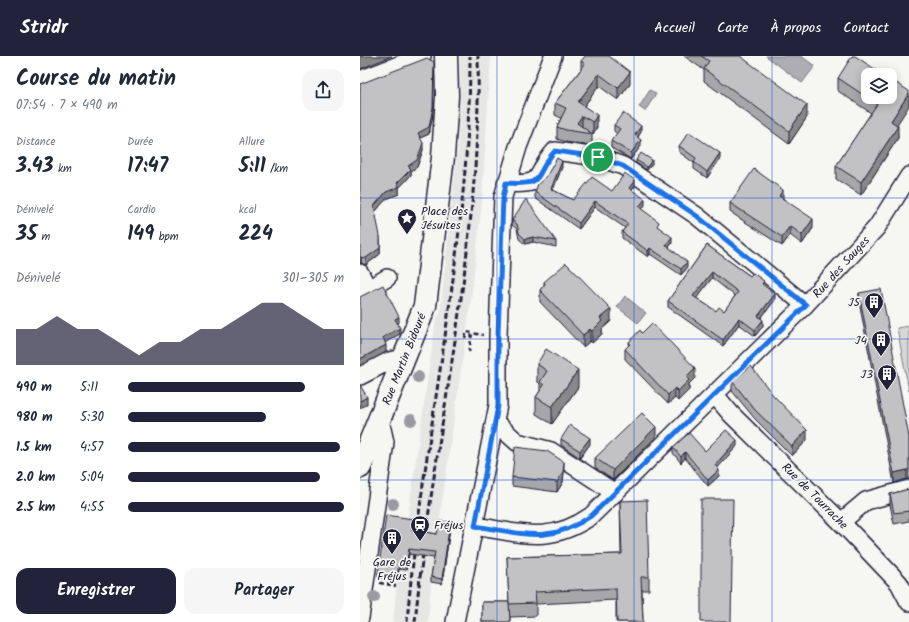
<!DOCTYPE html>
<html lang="fr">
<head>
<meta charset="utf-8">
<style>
	:root { --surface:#fff; --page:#f6f6f7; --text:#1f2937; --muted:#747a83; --accent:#22223b }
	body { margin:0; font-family:Kalam,sans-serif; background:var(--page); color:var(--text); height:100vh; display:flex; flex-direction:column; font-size:15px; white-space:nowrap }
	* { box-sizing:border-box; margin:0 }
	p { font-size:13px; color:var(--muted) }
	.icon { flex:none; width:22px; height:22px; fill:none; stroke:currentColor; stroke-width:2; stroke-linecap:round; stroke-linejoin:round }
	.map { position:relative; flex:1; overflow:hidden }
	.sheet { display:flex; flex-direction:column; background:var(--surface); width:360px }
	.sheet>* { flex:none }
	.fabs { position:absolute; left:501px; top:12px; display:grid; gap:8px }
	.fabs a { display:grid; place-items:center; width:36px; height:36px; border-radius:8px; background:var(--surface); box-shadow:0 2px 10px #0003; font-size:20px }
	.pin { position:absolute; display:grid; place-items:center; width:34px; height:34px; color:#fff; margin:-17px; border:2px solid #fff; border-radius:50%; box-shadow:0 1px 4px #0007 }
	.round { display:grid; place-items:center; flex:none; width:42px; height:42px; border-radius:12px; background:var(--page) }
	.headline { display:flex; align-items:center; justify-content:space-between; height:68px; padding:0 16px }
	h1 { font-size:22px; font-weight:700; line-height:30px }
	.stats { display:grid; grid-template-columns:repeat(3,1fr); gap:6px; height:68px; padding:4px 16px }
	.stats div { display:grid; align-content:center }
	.stats b { font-size:20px; font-weight:700 }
	.stats small { font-size:11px; font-weight:400 }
	.stats p { font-size:11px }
	.chart { height:112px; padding:8px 16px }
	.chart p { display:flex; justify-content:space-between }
	.chart svg { width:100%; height:72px; margin-top:4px; fill:var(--accent); opacity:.7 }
	.primary-button { display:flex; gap:8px; margin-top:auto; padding:8px 16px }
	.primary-button a { flex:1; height:46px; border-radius:12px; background:var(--accent); color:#fff; font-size:16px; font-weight:700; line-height:46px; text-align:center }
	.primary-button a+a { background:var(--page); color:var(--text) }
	ul { padding:0 16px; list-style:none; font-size:13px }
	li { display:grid; grid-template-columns:64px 48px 1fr; align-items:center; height:30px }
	li i { height:10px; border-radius:5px; background:var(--accent) }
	header { display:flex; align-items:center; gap:24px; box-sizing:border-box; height:56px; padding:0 20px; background:var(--accent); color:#fff }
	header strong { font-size:19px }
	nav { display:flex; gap:22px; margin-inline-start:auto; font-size:14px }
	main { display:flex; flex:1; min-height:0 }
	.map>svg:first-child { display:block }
	.built { fill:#e6e6e4 }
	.green { fill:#d7d7d7; stroke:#7c7c89 }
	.water { fill:#adadb3; stroke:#757583 }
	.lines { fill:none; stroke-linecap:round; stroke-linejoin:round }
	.minor-casing { stroke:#22223b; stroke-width:20 }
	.major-casing { stroke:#22223b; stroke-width:25 }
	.path { stroke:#22223b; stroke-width:2.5; stroke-dasharray:4 3; stroke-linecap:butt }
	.minor { stroke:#f6f6f2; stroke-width:17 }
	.major { stroke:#f6f6f2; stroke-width:22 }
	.rail { stroke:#22223b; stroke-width:3; stroke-dasharray:6 3; stroke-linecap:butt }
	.tree { fill:#9a9aa3 }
	.wall { fill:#a7a7a9; stroke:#22223b; fill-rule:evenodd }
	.shaded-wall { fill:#888889; stroke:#22223b }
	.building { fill:#c2c2c4; stroke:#22223b; fill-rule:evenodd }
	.route-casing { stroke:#fff; stroke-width:8 }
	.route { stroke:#1a73e8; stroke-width:5 }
	.grid { fill:none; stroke:#1d4ed8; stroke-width:1; stroke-opacity:0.55 }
	.labels { text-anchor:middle; stroke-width:3.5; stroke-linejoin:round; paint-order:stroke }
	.poi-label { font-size:12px; fill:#22223b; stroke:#f6f6f2; text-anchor:end }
	.street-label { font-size:12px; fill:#22223b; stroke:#f6f6f2 }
</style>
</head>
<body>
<header>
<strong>Stridr</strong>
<nav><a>Accueil</a><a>Carte</a><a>À propos</a><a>Contact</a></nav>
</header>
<main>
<section class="sheet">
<div class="headline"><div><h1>Course du matin</h1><p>07:54 · 7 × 490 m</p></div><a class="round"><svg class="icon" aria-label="share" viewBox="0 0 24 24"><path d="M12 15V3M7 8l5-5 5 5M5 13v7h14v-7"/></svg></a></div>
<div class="stats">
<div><p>Distance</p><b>3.43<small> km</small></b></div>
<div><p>Durée</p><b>17:47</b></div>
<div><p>Allure</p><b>5:11<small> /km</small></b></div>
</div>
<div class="stats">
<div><p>Dénivelé</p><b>35<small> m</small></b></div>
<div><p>Cardio</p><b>149<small> bpm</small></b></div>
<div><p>kcal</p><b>224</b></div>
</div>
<div class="chart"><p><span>Dénivelé</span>301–305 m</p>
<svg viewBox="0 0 160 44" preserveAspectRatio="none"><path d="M0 44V22L10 22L20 14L30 22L40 22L50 30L60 38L70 30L80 30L90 22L100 22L110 14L120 6L130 6L140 14L150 22L160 22V44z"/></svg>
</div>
<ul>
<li><b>490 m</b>5:11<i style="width:82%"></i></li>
<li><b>980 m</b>5:30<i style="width:64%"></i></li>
<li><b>1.5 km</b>4:57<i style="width:98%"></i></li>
<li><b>2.0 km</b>5:04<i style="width:89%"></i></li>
<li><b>2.5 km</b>4:55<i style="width:100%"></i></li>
</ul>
<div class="primary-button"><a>Enregistrer</a><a>Partager</a></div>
</section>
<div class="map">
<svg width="549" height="566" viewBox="0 0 549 566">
	<rect width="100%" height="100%" fill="#f6f6f2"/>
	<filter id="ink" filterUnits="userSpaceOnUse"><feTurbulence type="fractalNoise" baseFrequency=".025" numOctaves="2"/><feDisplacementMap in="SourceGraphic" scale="8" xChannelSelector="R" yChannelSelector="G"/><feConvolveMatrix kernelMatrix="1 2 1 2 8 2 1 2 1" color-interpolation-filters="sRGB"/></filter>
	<g filter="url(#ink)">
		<path class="built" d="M100,0H131L122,145L111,244L72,517L68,566H33L37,526L18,522L47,467L76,263L80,258L98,86Z"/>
		<path class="green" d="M549,270V335L537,272Z"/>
		<g class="water">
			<path d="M406,0H441L455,10L442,27Z"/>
			<path d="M290,34L296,38L285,55L279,51Z"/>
			<path d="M265,240L286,257L278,267L257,251Z"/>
		</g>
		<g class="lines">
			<defs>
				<g id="minor">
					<path d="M0,24L62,0"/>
					<path d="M146,127C188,130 172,120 195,95L238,101L263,110L337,160L445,249"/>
					<path d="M0,217L8,233"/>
					<path d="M0,238L27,222"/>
					<path d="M0,320L29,305L45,302"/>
					<path d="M355,339L371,358L481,466L539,527L549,546"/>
					<path d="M136,367L157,386L191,395L255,437"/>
					<path d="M481,466L506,445L549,433"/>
					<path d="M115,470C161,477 189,489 231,460L445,249L517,171L549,120"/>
					<path d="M0,562L25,386L20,364"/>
					<path d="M95,566L138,349V279L143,141L158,91L193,0"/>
				</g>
				<path id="major" d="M0,411L65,250L83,101L87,40L86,0"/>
			</defs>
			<use href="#minor" class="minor-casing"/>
			<use href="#major" class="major-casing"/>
			<g class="path">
				<path d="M105,282L107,276L123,279"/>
				<path d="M109,296L112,277"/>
				<path d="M20,527L36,530"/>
			</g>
			<use href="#minor" class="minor"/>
			<use href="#major" class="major"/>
			<g class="rail">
				<path d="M47,566C63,377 110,191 110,0"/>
				<path d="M55,566C74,378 122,190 118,0"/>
			</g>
		</g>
		<g class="tree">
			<circle cx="58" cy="321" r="6"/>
			<circle cx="51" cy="364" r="6"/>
			<circle cx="33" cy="448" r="6"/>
			<circle cx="14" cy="541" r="6"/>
		</g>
		<g class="wall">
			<path d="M324,0H380L447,61L429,88L344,25V14Z"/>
			<path d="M221,5L270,28L258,44L239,30L224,50L237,71L233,78L229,76L232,78V90L206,86L197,83V71L201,62L195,59V47L221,13Z"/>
			<path d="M478,22L530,41L537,69L538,82L501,139L476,123V110L511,57L478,35Z"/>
			<path d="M0,28L73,58L69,78L60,82L63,94L57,111L51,115V119L39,132V138L26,143L15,156L20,186V198L6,209L1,207Z"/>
			<path d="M254,69L281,76L278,81L281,90L271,103L251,92V85L257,78L254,75Z"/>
			<path d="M319,90L360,103L347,122L334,113V107L319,96Z"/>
			<path d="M276,104L292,108L287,114L276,107Z"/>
			<path d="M202,111L193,134L213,144L275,130L272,134L285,149L282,153L312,187L309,191L327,212L321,219L290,198L288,201L262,182V176L265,172L235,151L219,173L175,142V136L186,121Z"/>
			<path d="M423,142L453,172L442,188L430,179L422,190L370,156V147Z"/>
			<path d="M152,164L196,185V191L173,186L165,188L159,183L157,173L152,169Z"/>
			<path d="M347,189L390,220L404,230L415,244L401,262L403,270L395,280L379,268L363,290L308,251V245ZM352,222L375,240L364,255H356L336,242Z"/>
			<path d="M184,226L251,265L242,273V278L232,287L230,285L223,291L180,246V234L184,229Z"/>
			<path d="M499,237L549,381V424L547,423L534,427L499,246Z"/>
			<path d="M282,277L335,322L329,328V334L318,345L315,342L308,348L265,303V293L269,289V286Z"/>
			<path d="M177,308L218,331L192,368L176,358V341L180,335V328L177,325Z"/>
			<path d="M372,325L447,384L432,400L395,363L372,335Z"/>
			<path d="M296,381L253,424L235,412V402Z"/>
			<path d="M201,383L230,388L220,402L201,389Z"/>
			<path d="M377,390L357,412L359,420L348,430L325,402L321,407L313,397V391L345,395Z"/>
			<path d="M204,416L203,426L197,436L152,430V421Z"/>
			<path d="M549,433V465L534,468L530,449V438Z"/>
			<path d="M260,445L289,521V534H282L283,566H256V544L176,548V560L150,561V566H122V546H149L147,501L261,498Z"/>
			<path d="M53,468L52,474L77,478L90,472L82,528L71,526V521L74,502L49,498L46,514L39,513L37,525L18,522V517Z"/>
		</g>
		<g class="shaded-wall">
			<path d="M0,0H32L0,13Z"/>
			<path d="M74,6L73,58L69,78L58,83V77Z"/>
			<path d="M270,16V28L258,44V32Z"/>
			<path d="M239,18V30L218,58V46Z"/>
			<path d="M549,37V50L531,78V65Z"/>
			<path d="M447,49V61L429,88V75Z"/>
			<path d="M237,59V71L233,78V66Z"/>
			<path d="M222,60V72L217,67Z"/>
			<path d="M281,70V76L275,85V79Z"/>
			<path d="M538,70V82L501,139V126Z"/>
			<path d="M281,84V90L271,103V97Z"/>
			<path d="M63,87V94L57,111L51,115V119L39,132V138L26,143L14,157V150L26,136L37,127Z"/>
			<path d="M360,97V103L347,122V116Z"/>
			<path d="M292,104V108L287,114V111Z"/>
			<path d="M202,105V111L191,139V133Z"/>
			<path d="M275,124V130L269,138V132Z"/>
			<path d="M423,134V143L419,140Z"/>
			<path d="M285,143V149L279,157V151Z"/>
			<path d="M235,145V151L219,173V167Z"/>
			<path d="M453,163V172L442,188V179Z"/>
			<path d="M430,170V179L422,190V181Z"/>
			<path d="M20,180V198L6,209V202Z"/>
			<path d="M173,181V186L165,188V183Z"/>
			<path d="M312,181V187L306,195V189Z"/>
			<path d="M290,192V198L288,201V195Z"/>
			<path d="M1,200V207H0V201Z"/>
			<path d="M327,206V212L321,219V213Z"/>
			<path d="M352,216V222L333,247V240Z"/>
			<path d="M415,238V244L398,266V260Z"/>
			<path d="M251,253V265L242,273V278L232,287V275L240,262Z"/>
			<path d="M39,261V267L35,270V263Z"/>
			<path d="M379,262V268L363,290V284Z"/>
			<path d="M403,264V270L395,280V274Z"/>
			<path d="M40,272V278L23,288V281Z"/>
			<path d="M230,273V285L223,291V279Z"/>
			<path d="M26,289V296L0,310V303Z"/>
			<path d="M335,312V322L329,328V334L318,345V335L326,321Z"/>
			<path d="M218,314V331L192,368V351Z"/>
			<path d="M315,332V342L308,348V339Z"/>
			<path d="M7,341V348L0,352V345Z"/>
			<path d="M296,371V381L253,424V414Z"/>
			<path d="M447,374V384L432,400V390Z"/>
			<path d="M230,382V388L220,402V395Z"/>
			<path d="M377,384V390L355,415V409Z"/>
			<path d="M325,396V402L321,407V401Z"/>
			<path d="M204,406V416L203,426L197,436V426Z"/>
			<path d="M359,414V420L348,430V424Z"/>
			<path d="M547,414V423L534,427V417Z"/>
			<path d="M90,466V472L82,528V523Z"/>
			<path d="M49,493V498L46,514V509Z"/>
			<path d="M39,508V513L37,525V520Z"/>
		</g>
		<g class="building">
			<path d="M225,0H249L270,16L258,32L239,18L218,46L237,59L233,66L222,60L217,67L232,78L206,74L197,71L206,52L195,47L225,8L221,5Z"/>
			<path d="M341,0H380L447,49L429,75L344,13L349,5Z"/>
			<path d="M492,0H495L524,19H508V41H530V23L549,35V37L531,65L538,70L501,126L476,110L517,48L478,22Z"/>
			<path d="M67,2L74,6L73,51L69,71L58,77L63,87L57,104L48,110L51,113L37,127L39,131L26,136L14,150L20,180V192L6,202L0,201V28Z"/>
			<path d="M263,57L281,70L275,79L281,84L271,97L251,85L260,73L254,69Z"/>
			<path d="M329,76L360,97L347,116L334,106L336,102L319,90Z"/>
			<path d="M281,97L292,104L287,111L276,104Z"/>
			<path d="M197,102L202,105L191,133L213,144L232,121L252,135L265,117L275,124L269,132L285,143L279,151L299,166L297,170L312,181L306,189L327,206L321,213L290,192L288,195L262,176L268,168L235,145L219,167L175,136L178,128L186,121Z"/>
			<path d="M394,113L423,134L419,140L453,163L442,179L430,170L422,181L370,147Z"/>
			<path d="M166,143L196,185L173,181L165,183L159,177L157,168L152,164Z"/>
			<path d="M347,189L390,220L393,217L404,225L402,228L415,238L398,260L403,264L395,274L379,262L363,284L308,245ZM352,216L378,236L364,255L359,251L356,255L333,240Z"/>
			<path d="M206,207L251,253L240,262L242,265L232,275L230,273L223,279L180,234L185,228L184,226Z"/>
			<path d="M23,229L39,261L35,263L40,272L23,281L26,289L0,303V241Z"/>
			<path d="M521,233L549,381V414H547L534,417L499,237Z"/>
			<path d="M292,267L335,312L326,321L329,324L318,335L315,332L308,339L265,293L270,288L269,286L280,274L282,277Z"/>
			<path d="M186,293L218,314L192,351L176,341L184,329L180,326L187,315L177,308Z"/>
			<path d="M391,310L413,339L447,374L432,390L395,354L372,325Z"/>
			<path d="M0,329L7,341L0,345Z"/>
			<path d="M282,357L296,371L253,414L235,402Z"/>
			<path d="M210,369L230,382L220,395L201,383Z"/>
			<path d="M366,374L377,384L355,409L359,414L348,424L325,396L321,401L313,391L329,377L345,395Z"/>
			<path d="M155,391L187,395L204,406L203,416L197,426L152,421Z"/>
			<path d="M549,433V455L534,457L530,438Z"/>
			<path d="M341,443H373L371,566H341Z"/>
			<path d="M287,444L289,521H281L283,566H257L256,532L175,536L176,547L149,548L147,501L262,498L260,445Z"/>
			<path d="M26,459L53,463L52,474L77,478L79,465L90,466L82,523L71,521L75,496L49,493L46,509L39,508L37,520L18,517Z"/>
			<path d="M122,546H149L150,566H122Z"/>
		</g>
	</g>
	<g class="lines" filter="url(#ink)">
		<defs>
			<path id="route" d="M195,95L238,101L263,110L337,160L446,249L231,460C189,489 162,477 115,470L138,350V279L143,142L146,127C188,130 172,120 195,95Z"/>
		</defs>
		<use href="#route" class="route-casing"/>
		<use href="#route" class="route"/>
	</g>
	<path class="grid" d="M137,0V566M274,0V566M412,0V566M0,142H549M0,283H549M0,424H549"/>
	<defs>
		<symbol id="sight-pin" viewBox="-11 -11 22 30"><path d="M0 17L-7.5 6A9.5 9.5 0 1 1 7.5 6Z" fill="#22223b" stroke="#f6f6f2"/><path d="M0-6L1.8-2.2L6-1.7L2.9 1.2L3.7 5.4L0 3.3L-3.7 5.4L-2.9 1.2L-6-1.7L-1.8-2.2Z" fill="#fff"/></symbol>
		<symbol id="building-pin" viewBox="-11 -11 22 30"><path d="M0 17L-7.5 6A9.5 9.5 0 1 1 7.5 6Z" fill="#22223b" stroke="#f6f6f2"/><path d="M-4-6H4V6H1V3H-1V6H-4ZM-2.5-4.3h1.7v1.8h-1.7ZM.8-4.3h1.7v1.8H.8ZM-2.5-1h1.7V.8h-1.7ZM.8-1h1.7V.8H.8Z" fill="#fff"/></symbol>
		<symbol id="station-pin" viewBox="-11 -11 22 30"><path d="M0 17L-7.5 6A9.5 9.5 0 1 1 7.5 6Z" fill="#22223b" stroke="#f6f6f2"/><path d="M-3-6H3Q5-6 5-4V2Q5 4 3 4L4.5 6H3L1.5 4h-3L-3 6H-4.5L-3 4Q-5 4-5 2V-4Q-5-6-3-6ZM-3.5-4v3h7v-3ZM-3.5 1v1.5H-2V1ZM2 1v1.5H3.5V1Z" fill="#fff"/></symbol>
	</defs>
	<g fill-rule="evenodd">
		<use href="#sight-pin" x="36" y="151" width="22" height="30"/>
		<use href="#building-pin" x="503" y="235" width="22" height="30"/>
		<use href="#building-pin" x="510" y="273" width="22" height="30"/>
		<use href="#building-pin" x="516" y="307" width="22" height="30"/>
		<use href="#station-pin" x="49" y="458" width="22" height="30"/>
		<use href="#building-pin" x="21" y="471" width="22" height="30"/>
	</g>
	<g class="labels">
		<g class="poi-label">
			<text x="61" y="159" text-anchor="start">Place des<tspan x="61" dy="14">Jésuites</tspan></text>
			<text x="500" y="250">J5</text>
			<text x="507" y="288">J4</text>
			<text x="513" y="322">J3</text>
			<text x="74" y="473" text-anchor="start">Fréjus</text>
			<text x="32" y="510" text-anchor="middle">Gare de<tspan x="32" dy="14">Fréjus</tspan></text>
		</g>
		<g class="street-label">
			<text transform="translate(481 211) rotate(-48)" y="4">Rue des Sauges</text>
			<text transform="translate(44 303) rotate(-68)" y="4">Rue Martin Bidouré</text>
			<text transform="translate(455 440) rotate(45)" y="4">Rue de Tourrache</text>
		</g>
	</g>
</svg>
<div class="fabs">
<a><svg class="icon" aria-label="layers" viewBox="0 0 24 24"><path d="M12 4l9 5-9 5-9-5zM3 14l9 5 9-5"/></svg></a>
</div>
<div class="pin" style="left:238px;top:101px;background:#1e9e55"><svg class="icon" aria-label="arrive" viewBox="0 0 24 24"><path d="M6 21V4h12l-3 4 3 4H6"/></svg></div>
</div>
</main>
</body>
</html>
